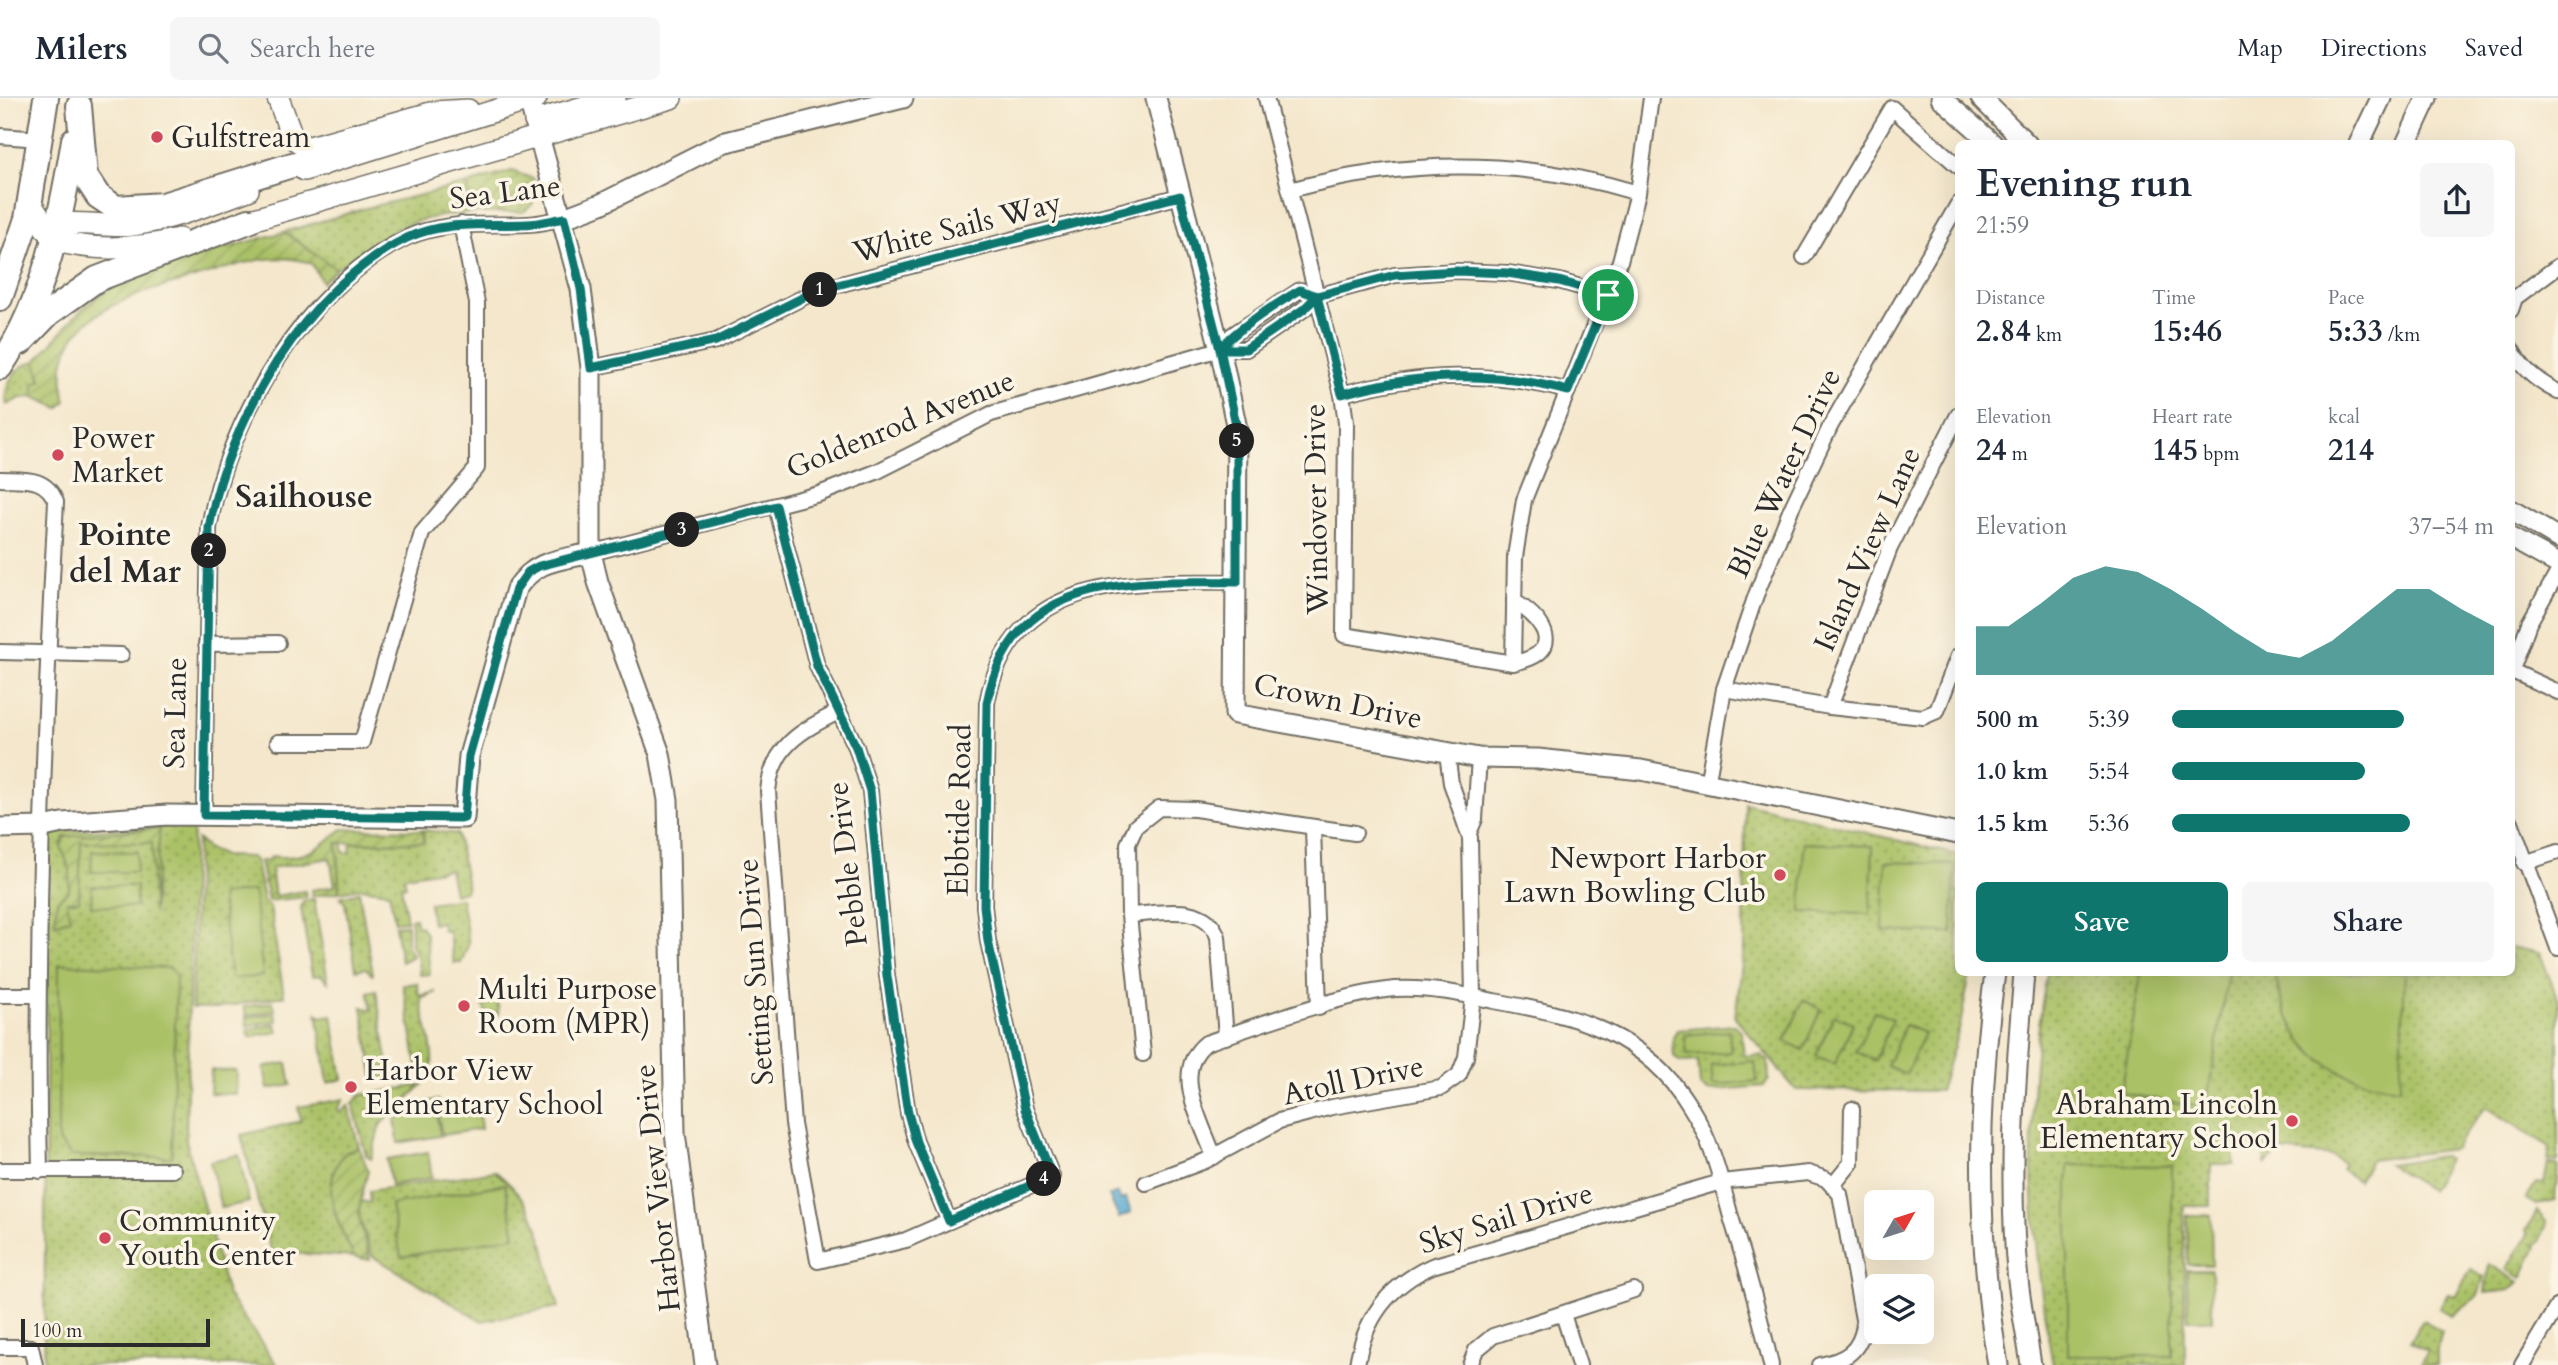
<!DOCTYPE html>
<html lang="en">
<head>
<meta charset="utf-8">
<style>
	:root { --surface:#fff; --page:#f6f6f7; --text:#1f2937; --muted:#747a83; --line:#e0e1e3; --accent:#0f766e }
	body { margin:0; font-family:Cardo,serif; background:var(--page); color:var(--text); height:100vh; display:flex; flex-direction:column; font-size:26px; white-space:nowrap }
	* { box-sizing:border-box; margin:0 }
	p { font-size:23px; color:var(--muted) }
	.icon { flex:none; width:38px; height:38px; fill:none; stroke:currentColor; stroke-width:2; stroke-linecap:round; stroke-linejoin:round }
	.map { position:relative; flex:1; overflow:hidden }
	.details { position:absolute; left:1955px; top:42px; width:560px; height:836px; display:flex; flex-direction:column; background:var(--surface); border-radius:10px; box-shadow:0 7px 28px #0002 }
	.details>* { flex:none }
	.needle { width:46px; rotate:51deg }
	.buttons { position:absolute; left:1864px; top:1092px; display:grid; gap:14px }
	.buttons a { display:grid; place-items:center; width:70px; height:70px; border-radius:10px; background:var(--surface); box-shadow:0 7px 28px #0002; font-size:35px }
	.scale { position:absolute; left:21px; bottom:18px; width:189px; box-sizing:border-box; padding-left:7px; border:4px solid #2b2b2b; border-top:0; font-size:19px; line-height:24px; white-space:nowrap; color:#2b2b2b; -webkit-text-stroke:5px #fcf5e5; paint-order:stroke }
	.pin { position:absolute; display:grid; place-items:center; width:60px; height:60px; color:#fff; margin:-30px; border:4px solid #fff; border-radius:50%; box-shadow:0 2px 7px #0007 }
	.km { position:absolute; width:35px; height:35px; margin:-18px; border-radius:50%; background:#222; color:#fff; font-size:19px; line-height:35px; text-align:center }
	.round { display:grid; place-items:center; flex:none; width:74px; height:74px; border-radius:10px; background:var(--page) }
	.overview { display:flex; align-items:center; justify-content:space-between; height:119px; padding:0 21px }
	h1 { font-size:38px; font-weight:600; line-height:52px }
	.stats { display:grid; grid-template-columns:repeat(3,1fr); gap:10px; height:119px; padding:7px 21px }
	.stats div { display:grid; align-content:center }
	.stats b { font-size:30px; font-weight:600 }
	.stats small { font-size:19px; font-weight:400 }
	.stats p { font-size:19px }
	.chart { height:196px; padding:14px 21px }
	.chart p { display:flex; justify-content:space-between }
	.chart svg { width:100%; height:126px; margin-top:7px; fill:var(--accent); opacity:.7 }
	.button { display:flex; gap:14px; margin-top:auto; padding:14px 21px }
	.button a { flex:1; height:80px; border-radius:10px; background:var(--accent); color:#fff; font-size:28px; font-weight:600; line-height:80px; text-align:center }
	.button a+a { background:var(--page); color:var(--text) }
	ul { padding:0 21px; list-style:none; font-size:23px }
	li { display:grid; grid-template-columns:112px 84px 1fr; align-items:center; height:52px }
	li i { height:18px; border-radius:9px; background:var(--accent) }
	header { display:flex; align-items:center; gap:42px; box-sizing:border-box; height:98px; padding:0 35px; background:var(--surface); border-bottom:2px solid var(--line) }
	header strong { font-size:33px }
	nav { display:flex; gap:38px; margin-inline-start:auto; font-size:24px }
	.search { width:490px; height:63px; background:var(--page); display:flex; align-items:center; gap:18px; box-sizing:border-box; padding:0 24px; border-radius:10px; color:var(--muted); font-size:26px }
	.map>svg:first-child { display:block }
	.grass { fill:url(#grass-dots); stroke:#6a7648; stroke-width:2 }
	.garden { fill:url(#garden-furrows); stroke:#6a7648; stroke-width:2 }
	.pitch { fill:#aac166; stroke:#6a7648; stroke-width:2 }
	.water { fill:url(#water-ripples); stroke:#406a7e; stroke-width:2 }
	.lines { fill:none; stroke-linecap:round; stroke-linejoin:round }
	.street-casing { stroke:#716d63; stroke-width:18 }
	.secondary-casing { stroke:#716d63; stroke-width:23 }
	.primary-casing { stroke:#716d63; stroke-width:24 }
	.highway-casing { stroke:#716d63; stroke-width:28 }
	.street { stroke:#fff; stroke-width:14 }
	.secondary { stroke:#fff; stroke-width:19 }
	.primary { stroke:#fff; stroke-width:21 }
	.highway { stroke:#fff; stroke-width:24 }
	.route-casing { stroke:#fff; stroke-width:14 }
	.route { stroke:#0f766e; stroke-width:9 }
	.poi-dot { fill:#d1495b; stroke:#fcf5e5; stroke-width:2.5 }
	.labels { text-anchor:middle; stroke-width:7; stroke-linejoin:round; paint-order:stroke }
	.poi-label { font-size:30px; fill:#2b2b2b; stroke:#fcf5e5; text-anchor:start }
	.street-label { font-size:30px; fill:#2b2b2b; stroke:#fcf5e5 }
	.neighbourhood-label { font-size:32px; font-weight:bold; fill:#2b2b2b; stroke:#fcf5e5 }
</style>
</head>
<body>
<header>
<strong>Milers</strong>
<div class="search"><svg class="icon" aria-label="search" viewBox="0 0 24 24"><circle cx="10" cy="10" r="6"/><path d="M15 15l6 6"/></svg>Search here</div>
<nav><a>Map</a><a>Directions</a><a>Saved</a></nav>
</header>
<div class="map">
<svg width="2558" height="1267" viewBox="0 0 2558 1267">
	<defs>
		<pattern id="grass-dots" width="8" height="8" patternUnits="userSpaceOnUse" patternTransform="scale(1.75)"><rect width="8" height="8" fill="#aac166"/><path d="M2 2h.1M6 6h.1" fill="none" stroke="#8b9d54" stroke-width="1.8" stroke-linecap="round"/></pattern>
		<pattern id="garden-furrows" width="10" height="10" patternUnits="userSpaceOnUse" patternTransform="scale(1.75)"><rect width="10" height="10" fill="#aac166"/><path d="M-1 1l2-2M0 10L10 0M9 11l2-2" fill="none" stroke="#8b9d54"/></pattern>
		<pattern id="water-ripples" width="26" height="14" patternUnits="userSpaceOnUse" patternTransform="scale(1.75)"><rect width="26" height="14" fill="#56a8d1"/><path d="M2 4q2-2 4 0t4 0M15 11q2-2 4 0t4 0" fill="none" stroke="#4789aa"/></pattern>
	</defs>
	<rect width="100%" height="100%" fill="#fcf5e5"/>
	<filter id="ink" filterUnits="userSpaceOnUse"><feTurbulence type="fractalNoise" baseFrequency=".0143" numOctaves="2"/><feDisplacementMap in="SourceGraphic" scale="14" xChannelSelector="R" yChannelSelector="G"/><feConvolveMatrix kernelMatrix="1 2 1 2 8 2 1 2 1" color-interpolation-filters="sRGB"/></filter>
	<filter id="wash" filterUnits="userSpaceOnUse"><feTurbulence type="fractalNoise" baseFrequency=".00686" numOctaves="4" result="noise"/><feDisplacementMap in="SourceGraphic" scale="28" xChannelSelector="R" yChannelSelector="G"/><feGaussianBlur stdDeviation="1.57" result="paint"/><feColorMatrix in="noise" values="0 0 0 0 0 0 0 0 0 0 0 0 0 0 0 0 0 1.4 0 .05"/><feComposite in="paint" operator="in"/></filter>
	<g filter="url(#wash)">
		<rect width="100%" height="100%" fill="#f4e7cc"/>
		<g class="grass">
			<path d="M467,86L473,115C436,117 407,122 376,143C362,152 350,163 336,171L284,134L370,109Z"/>
			<path d="M36,263L41,282L34,299L21,300L6,307C3,287 15,267 36,263Z"/>
			<path d="M1745,705L1958,757V875H1970L1960,928L1940,993L1796,992L1735,919L1744,852Z"/>
			<path d="M193,727L186,1042L227,1196L277,1267H44L48,734Z"/>
			<path d="M423,732L457,736L467,788L465,793L454,796L449,771L404,778L406,788L401,787L407,823L395,824L389,794L361,790L339,794L337,745H343V754L350,755L351,745L424,744Z"/>
			<path d="M197,741L208,751L224,758L252,759L256,764L263,803L270,809L284,898L217,910H192Z"/>
			<path d="M359,794L373,876L372,877L366,870L356,872L345,805L340,799Z"/>
			<path d="M461,800L469,845L461,865H454L448,832L443,833L441,824L432,826L429,805Z"/>
			<path d="M314,801L328,884L321,877L312,878L301,810L303,803Z"/>
			<path d="M415,820L417,828H421L426,836L430,876L420,877L417,857L411,847V821Z"/>
			<path d="M407,827V849L413,858L401,864L395,828Z"/>
			<path d="M2511,849L2540,855L2558,902V1064L2548,1062L2550,1049L2486,1009L2453,1051L2370,1062L2358,1083L2341,1071L2344,1066L2333,1058L2281,1053L2265,1067V1047H2230L2234,1049V1066H2211V1108H2184L2185,1267H2053C2029,1138 2023,1005 2047,875H2511Z"/>
			<path d="M417,885L419,898L436,894L421,901C424,924 434,946 432,968L427,971L417,967L403,887Z"/>
			<path d="M491,890C497,904 505,914 490,925L481,903L486,900L483,893Z"/>
			<path d="M376,892L390,980L374,982L362,909L372,912L368,894Z"/>
			<path d="M317,915L321,919L332,917L343,981L328,985Z"/>
			<path d="M1735,927L1741,933L1744,958L1761,957L1768,963L1769,982L1764,988L1707,993L1700,988L1698,963L1680,964L1674,958L1673,939L1677,932Z"/>
			<path d="M422,987L380,1027L371,1061L366,1057L353,1005L361,997Z"/>
			<path d="M344,1001L337,1012L341,1015L348,1007L359,1049C312,1078 337,1122 354,1159L271,1154L241,1037L301,1023L298,1009Z"/>
			<path d="M2442,1058L2448,1062L2430,1092L2388,1066Z"/>
			<path d="M2548,1065L2558,1068L2555,1102L2536,1107L2526,1101L2536,1085L2544,1086Z"/>
			<path d="M495,1073C548,1116 540,1150 559,1209L482,1223L372,1158L358,1115L361,1103L370,1105L369,1093Z"/>
			<path d="M2537,1113L2547,1125L2540,1144L2534,1146L2537,1149L2522,1180L2506,1171L2528,1136L2526,1133Z"/>
			<path d="M2489,1166L2519,1184L2510,1192L2485,1195Z"/>
			<path d="M2471,1171L2484,1179L2478,1198L2451,1218L2439,1210L2448,1196L2455,1198Z"/>
			<path d="M2423,1222L2442,1233L2437,1252V1267H2420L2428,1253L2410,1243Z"/>
		</g>
		<g class="garden">
			<path d="M512,73L534,81L536,93L532,107L523,114L473,115L467,86Z"/>
			<path d="M284,134L336,171L322,184L312,166C275,151 235,168 198,179C136,196 43,216 66,303L59,310L34,299V286L41,282L36,263C56,242 71,218 95,200C132,171 236,148 284,134Z"/>
			<path d="M160,730L153,815L152,745L81,744L79,803H67L70,820L55,826L57,803L69,792L70,772L61,749L64,739Z"/>
			<path d="M342,731L423,732L424,744L337,745L339,794L312,798L311,792L335,788L330,760L271,770L275,798L305,793L306,799L268,803L260,763H267L272,758C303,763 320,750 342,731Z"/>
			<path d="M359,1049L368,1072L358,1115L370,1162L354,1159C339,1128 317,1088 344,1056C347,1053 354,1052 359,1049Z"/>
		</g>
		<g class="pitch">
			<path d="M1804,745L1873,748L1870,816L1801,814Z"/>
			<path d="M92,753L137,754L136,774H91Z"/>
			<path d="M1886,764L1955,766L1952,835L1883,833Z"/>
			<path d="M92,788H136V809L91,808Z"/>
			<path d="M254,793L263,878L231,881L221,797Z"/>
			<path d="M59,866L170,870L176,877L172,1059L71,1058L58,1043Z"/>
			<path d="M2141,875H2228L2206,1010L2121,995Z"/>
			<path d="M2275,875H2405L2400,990C2327,981 2288,949 2275,875Z"/>
			<path d="M1803,902L1821,911L1803,952L1785,943Z"/>
			<path d="M273,904L275,912L246,918L244,909Z"/>
			<path d="M1874,913L1893,921L1875,962L1856,954Z"/>
			<path d="M275,915L277,923L247,928L246,920Z"/>
			<path d="M1834,917L1853,925L1835,966L1816,958Z"/>
			<path d="M276,926L278,934L249,939L247,932Z"/>
			<path d="M1905,927L1924,935L1906,976L1887,968Z"/>
			<path d="M1729,933L1731,954L1687,957L1685,937Z"/>
			<path d="M1755,963L1757,983L1713,987L1711,967Z"/>
			<path d="M287,965L291,987L268,991L264,969Z"/>
			<path d="M211,972L237,973L236,996L210,995Z"/>
			<path d="M438,1002L439,1009L410,1014L409,1007Z"/>
			<path d="M478,1006L481,1031L442,1037L437,1013Z"/>
			<path d="M436,1012L440,1038L398,1045L395,1019Z"/>
			<path d="M428,1054L432,1080L391,1087L387,1061Z"/>
			<path d="M239,1057L249,1104L221,1110L210,1063Z"/>
			<path d="M2068,1067L2172,1068V1258H2068Z"/>
			<path d="M505,1086L515,1138L401,1159L391,1107Z"/>
			<path d="M2187,1117H2211L2212,1167H2188Z"/>
			<path d="M2187,1172H2211L2212,1222H2188Z"/>
		</g>
		<path class="water" d="M1118,1095L1120,1102L1126,1100L1131,1115L1119,1120L1109,1098Z"/>
	</g>
	<g filter="url(#ink)">
		<g class="lines">
			<defs>
				<g id="street">
					<path d="M1266,0L1342,296L1346,325L1344,537L1513,565C1565,555 1547,524 1514,503"/>
					<path d="M0,38L40,41"/>
					<path d="M1290,92C1407,60 1522,60 1638,95"/>
					<path d="M1804,159L1892,10L1958,68"/>
					<path d="M2511,212L2515,200L2558,168"/>
					<path d="M2511,250C2521,271 2538,284 2558,294"/>
					<path d="M1220,251L1232,237L1300,192L1317,198"/>
					<path d="M591,270L716,243L818,192L1180,98"/>
					<path d="M1342,296C1418,275 1491,272 1568,293"/>
					<path d="M0,381C25,382 46,378 56,404C44,627 35,850 40,1073"/>
					<path d="M776,408L817,568L856,649L870,693L887,878L908,1015L916,1044L949,1123"/>
					<path d="M591,455L819,396L876,374L991,316L1220,251H1246L1304,211L1317,198L1395,177L1456,173L1507,175L1559,183L1608,197"/>
					<path d="M206,546L278,545"/>
					<path d="M0,554L121,557"/>
					<path d="M1513,565L1515,459L1524,402L1620,163L1638,95L1651,0"/>
					<path d="M2512,573L2558,594"/>
					<path d="M2511,575L2529,525L2558,474"/>
					<path d="M1724,591L1830,609L1923,619L1937,613L1958,558"/>
					<path d="M1830,609L1890,450L1958,317"/>
					<path d="M838,614C801,633 772,648 768,693L793,1026L818,1163L906,1142L1052,1078L1025,1011L988,843L984,808L987,605C1011,476 1133,483 1237,484"/>
					<path d="M278,644H362L422,435L477,370V205L461,126"/>
					<path d="M1707,687L1724,591L1756,497L1791,411L1831,327L1958,106"/>
					<path d="M204,717L209,430C227,323 305,189 406,140C444,122 487,128 527,126C539,126 552,122 564,120"/>
					<path d="M2511,724L2558,850"/>
					<path d="M1313,730L1319,910"/>
					<path d="M1469,735L1475,721L1479,660"/>
					<path d="M2524,765L2558,754"/>
					<path d="M1129,817C1159,816 1206,803 1218,839L1226,939"/>
					<path d="M0,897H37"/>
					<path d="M1143,956L1129,817L1128,746L1136,728L1159,710L1195,711L1355,735"/>
					<path d="M1214,1059C1202,1023 1170,974 1206,945C1259,927 1340,896 1395,891C1428,889 1462,896 1494,903C1576,918 1644,933 1691,1010C1712,1043 1721,1082 1731,1119C1746,1168 1760,1217 1771,1267"/>
					<path d="M0,1072H173"/>
					<path d="M1146,1085L1205,1063L1279,1023L1332,1009L1441,990L1459,977L1466,959L1473,899L1470,740L1451,685L1447,655"/>
					<path d="M1834,1086L1851,1065L1852,1011"/>
					<path d="M1563,1216L1579,1267"/>
					<path d="M0,1249H31L35,1267"/>
					<path d="M1357,1267C1364,1220 1390,1187 1432,1168L1721,1084L1808,1075L1826,1081L1840,1096L1864,1227C1860,1254 1845,1262 1820,1267"/>
					<path d="M1470,1267L1476,1252L1493,1238L1634,1192"/>
					<path d="M2522,1267L2558,1207"/>
				</g>
				<g id="secondary">
					<path d="M1156,0L1220,251L1237,331L1235,616L1479,660L1538,661L1641,672L1958,736"/>
					<path d="M1941,0L1993,46"/>
					<path d="M1981,0L2027,46"/>
					<path d="M529,2L581,191L591,270V455L598,484L660,656L668,702L675,1035L705,1267"/>
					<path d="M2359,46L2381,0"/>
					<path d="M2406,46L2427,0"/>
					<path d="M564,120L601,106L722,45L903,0"/>
					<path d="M2511,412L2558,440"/>
					<path d="M2511,440L2558,466"/>
					<path d="M0,730L44,729L62,725L167,717L464,720L469,658L516,491C537,461 557,463 591,455"/>
					<path d="M1995,875C1977,1005 1976,1137 1998,1267"/>
					<path d="M2024,875C2016,976 2007,1080 2018,1182C2021,1210 2027,1239 2031,1267"/>
				</g>
				<g id="primary">
					<path d="M278,0L292,38L306,50L434,14L468,12"/>
					<path d="M535,23L615,0"/>
					<path d="M304,72L536,0"/>
					<path d="M29,103L54,142C94,154 138,151 179,141"/>
					<path d="M234,127L671,0"/>
					<path d="M45,130C70,120 104,130 132,127C171,122 210,106 248,92"/>
				</g>
				<g id="highway">
					<path d="M79,8L85,78L98,98L116,110L163,107L292,67L320,66"/>
					<path d="M0,200L27,121L46,0"/>
					<path d="M21,244L49,215L97,181L249,123"/>
					<path d="M0,269C45,202 61,120 74,42"/>
				</g>
			</defs>
			<use href="#street" class="street-casing"/>
			<use href="#secondary" class="secondary-casing"/>
			<use href="#primary" class="primary-casing"/>
			<use href="#highway" class="highway-casing"/>
			<use href="#street" class="street"/>
			<use href="#secondary" class="secondary"/>
			<use href="#primary" class="primary"/>
			<use href="#highway" class="highway"/>
		</g>
	</g>
	<g class="lines" filter="url(#ink)">
		<defs>
			<path id="route" d="M1608,197L1559,183L1507,175L1456,173L1395,177L1317,198L1304,211L1246,251H1220L1180,98L818,192L716,243L591,270L581,191L564,120C552,122 539,126 527,126C487,128 444,122 407,140C305,189 228,324 209,430L204,717L464,720L469,658L516,491L528,474L539,468L776,408L817,568L856,649L870,693L887,878L908,1015L916,1044L949,1123L1052,1078L1025,1011L988,843L984,808L987,605C1011,476 1133,483 1237,484V331L1220,251C1235,232 1278,205 1300,192L1317,198L1342,296C1418,275 1492,272 1568,293L1608,197"/>
		</defs>
		<use href="#route" class="route-casing"/>
		<use href="#route" class="route"/>
	</g>
	<g class="poi-dot">
		<circle cx="157" cy="39" r="7"/>
		<circle cx="58" cy="357" r="7"/>
		<circle cx="1780" cy="777" r="7"/>
		<circle cx="464" cy="908" r="7"/>
		<circle cx="351" cy="989" r="7"/>
		<circle cx="2292" cy="1023" r="7"/>
		<circle cx="105" cy="1140" r="7"/>
	</g>
	<g class="labels">
		<g class="poi-label">
			<text x="171" y="49">Gulfstream</text>
			<text x="72" y="350">Power<tspan x="72" dy="34">Market</tspan></text>
			<text x="1766" y="770" text-anchor="end">Newport Harbor<tspan x="1766" dy="34">Lawn Bowling Club</tspan></text>
			<text x="478" y="901">Multi Purpose<tspan x="478" dy="34">Room (MPR)</tspan></text>
			<text x="365" y="982">Harbor View<tspan x="365" dy="34">Elementary School</tspan></text>
			<text x="2278" y="1016" text-anchor="end">Abraham Lincoln<tspan x="2278" dy="34">Elementary School</tspan></text>
			<text x="119" y="1133">Community<tspan x="119" dy="34">Youth Center</tspan></text>
		</g>
		<g class="street-label">
			<text transform="translate(505 94) rotate(-7)" y="10">Sea Lane</text>
			<text transform="translate(957 129) rotate(-14)" y="10">White Sails Way</text>
			<text transform="translate(900 326) rotate(-22)" y="10">Goldenrod Avenue</text>
			<text transform="translate(1784 375) rotate(-65)" y="10">Blue Water Drive</text>
			<text transform="translate(1316 411) rotate(-91)" y="10">Windover Drive</text>
			<text transform="translate(1867 451) rotate(-66)" y="10">Island View Lane</text>
			<text transform="translate(1338 603) rotate(12)" y="10">Crown Drive</text>
			<text transform="translate(175 615) rotate(-89)" y="10">Sea Lane</text>
			<text transform="translate(959 712) rotate(-89)" y="10">Ebbtide Road</text>
			<text transform="translate(847 766) rotate(-97)" y="10">Pebble Drive</text>
			<text transform="translate(755 874) rotate(-94)" y="10">Setting Sun Drive</text>
			<text transform="translate(1353 982) rotate(-12)" y="10">Atoll Drive</text>
			<text transform="translate(657 1090) rotate(-96)" y="10">Harbor View Drive</text>
			<text transform="translate(1506 1120) rotate(-17)" y="10">Sky Sail Drive</text>
		</g>
		<g class="neighbourhood-label">
			<text x="304" y="409">Sailhouse</text>
			<text x="125" y="447">Pointe<tspan x="125" dy="37">del Mar</tspan></text>
		</g>
	</g>
</svg>
<div class="buttons">
<a><svg class="needle" viewBox="-14 -14 28 28"><path d="M0-13l5 13h-10z" fill="#e53935"/><path d="M0 13l5-13h-10z" fill="#747a83"/></svg></a>
<a><svg class="icon" aria-label="layers" viewBox="0 0 24 24"><path d="M12 4l9 5-9 5-9-5zM3 14l9 5 9-5"/></svg></a>
</div>
<div class="scale">100 m</div>
<div class="pin" style="left:1608px;top:197px;background:#1e9e55"><svg class="icon" aria-label="arrive" viewBox="0 0 24 24"><path d="M6 21V4h12l-3 4 3 4H6"/></svg></div>
<b class="km" style="left:820px;top:192px">1</b>
<b class="km" style="left:209px;top:453px">2</b>
<b class="km" style="left:682px;top:432px">3</b>
<b class="km" style="left:1044px;top:1081px">4</b>
<b class="km" style="left:1237px;top:343px">5</b>
<section class="details">
<div class="overview"><div><h1>Evening run</h1><p>21:59</p></div><a class="round"><svg class="icon" aria-label="share" viewBox="0 0 24 24"><path d="M12 15V3M7 8l5-5 5 5M5 13v7h14v-7"/></svg></a></div>
<div class="stats">
<div><p>Distance</p><b>2.84<small> km</small></b></div>
<div><p>Time</p><b>15:46</b></div>
<div><p>Pace</p><b>5:33<small> /km</small></b></div>
</div>
<div class="stats">
<div><p>Elevation</p><b>24<small> m</small></b></div>
<div><p>Heart rate</p><b>145<small> bpm</small></b></div>
<div><p>kcal</p><b>214</b></div>
</div>
<div class="chart"><p><span>Elevation</span>37–54 m</p>
<svg viewBox="0 0 160 44" preserveAspectRatio="none"><path d="M0 44V27L10 27L20 19L30 10L40 6L50 8L60 14L70 21L80 29L90 36L100 38L110 32L120 23L130 14L140 14L150 21L160 27V44z"/></svg>
</div>
<ul>
<li><b>500 m</b>5:39<i style="width:72%"></i></li>
<li><b>1.0 km</b>5:54<i style="width:60%"></i></li>
<li><b>1.5 km</b>5:36<i style="width:74%"></i></li>
</ul>
<div class="button"><a>Save</a><a>Share</a></div>
</section>
</div>
</body>
</html>
